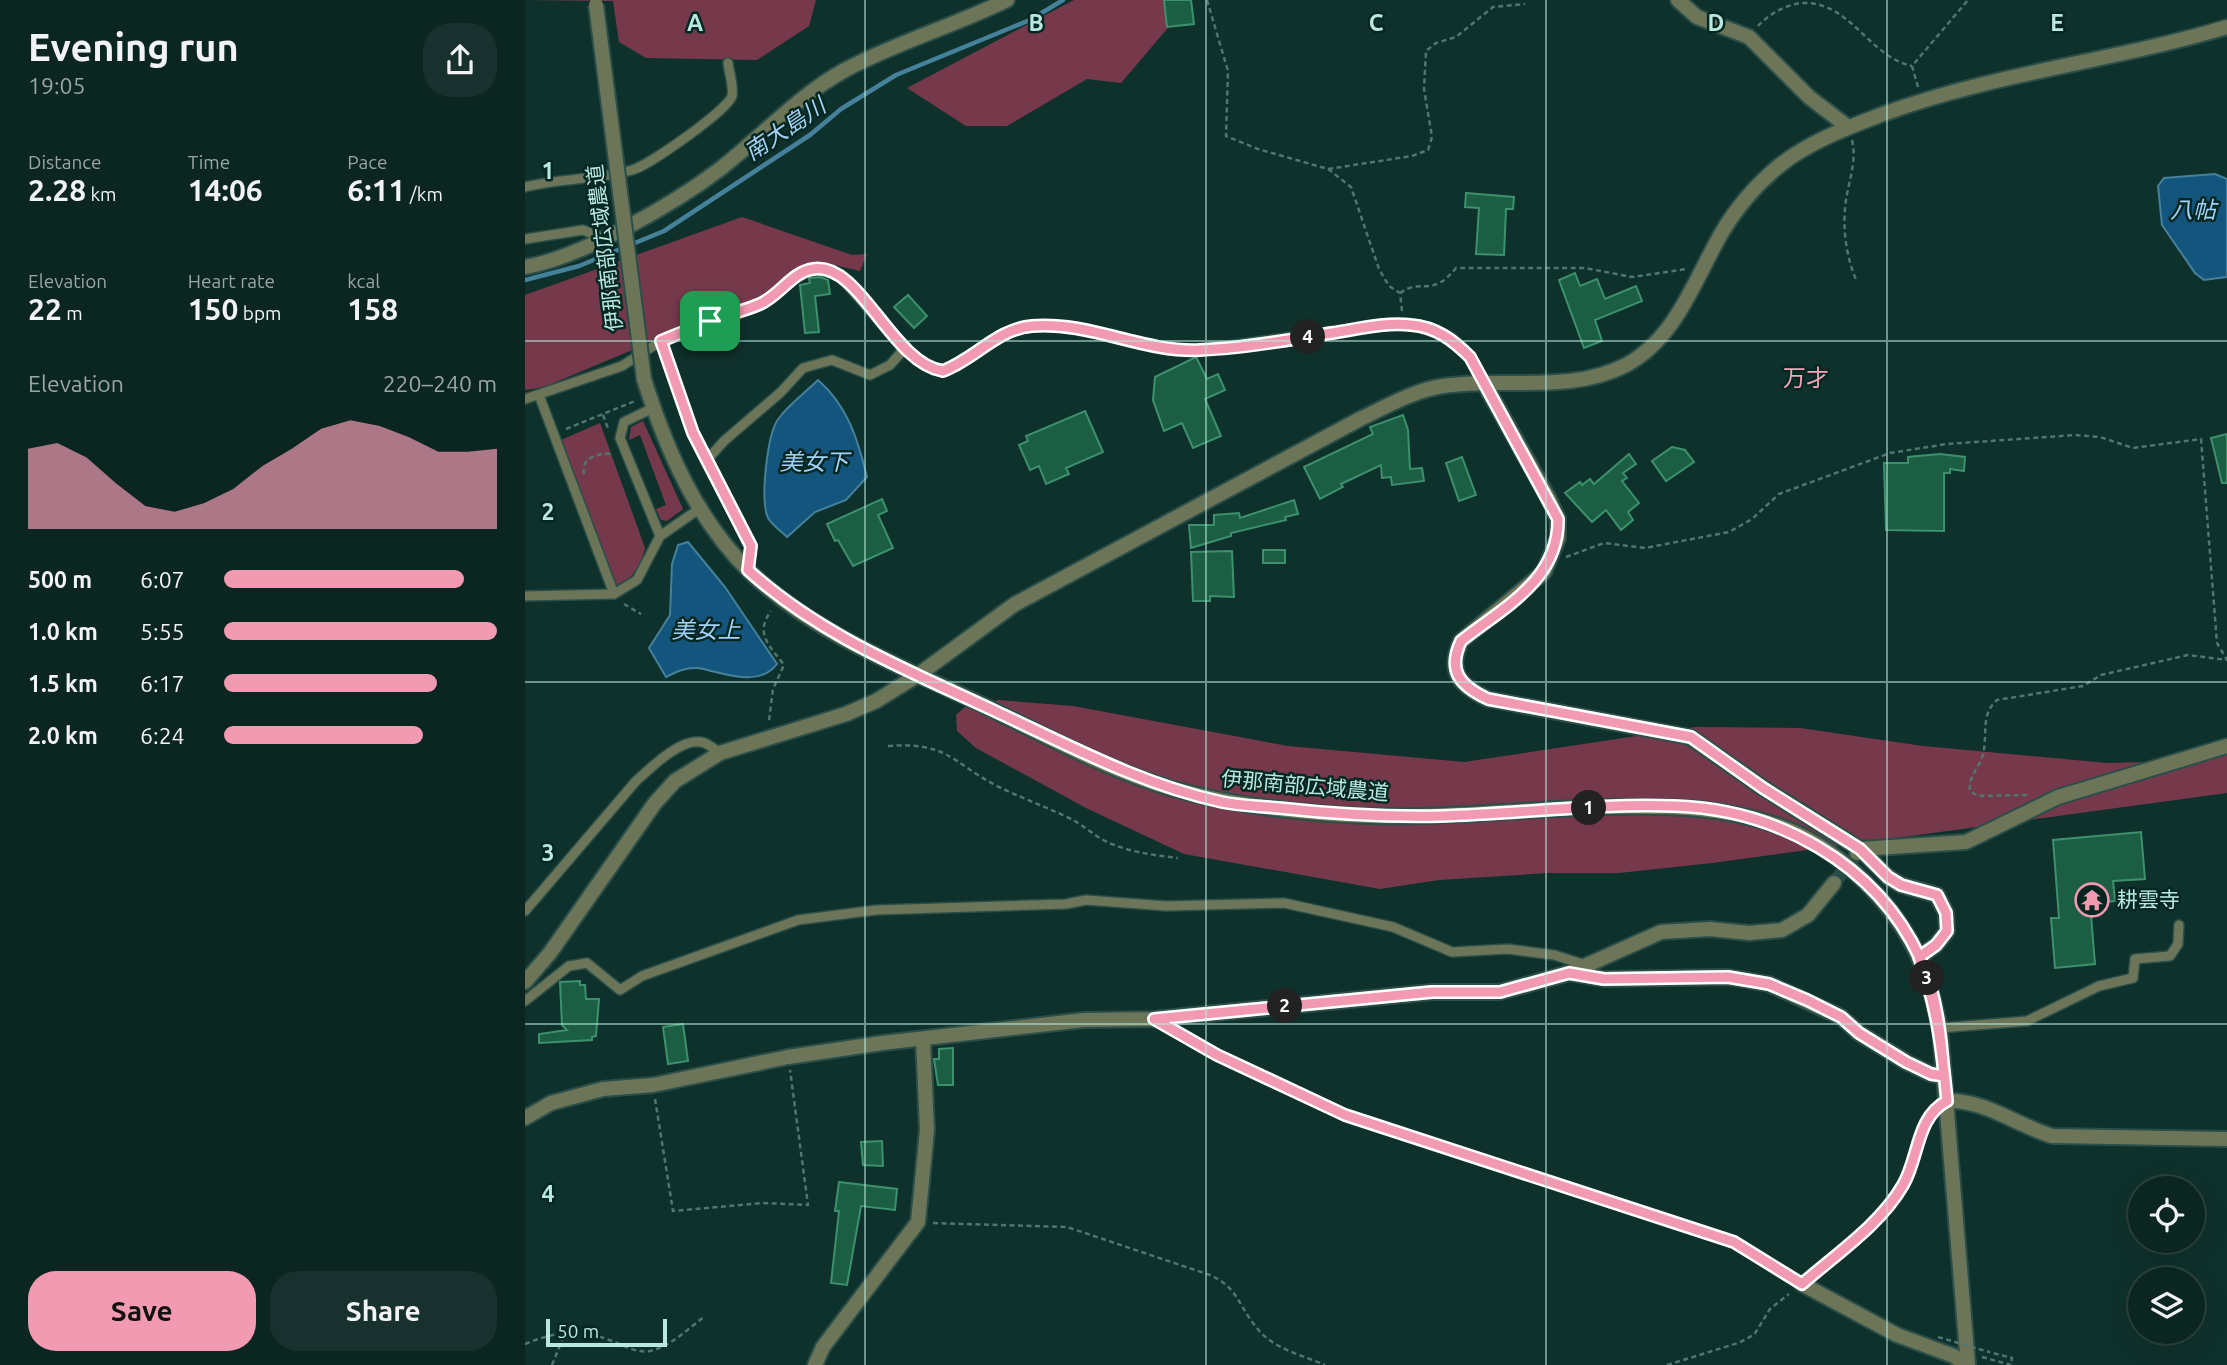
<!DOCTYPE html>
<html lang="en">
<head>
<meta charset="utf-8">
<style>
	:root { --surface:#0b2521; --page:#19312e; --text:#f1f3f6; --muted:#9aa5a5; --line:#2b423f; --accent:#f19ab1 }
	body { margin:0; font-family:Ubuntu,"Noto Sans JP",sans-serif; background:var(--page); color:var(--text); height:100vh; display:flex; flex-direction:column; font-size:26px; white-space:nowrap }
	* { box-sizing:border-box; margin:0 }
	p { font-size:23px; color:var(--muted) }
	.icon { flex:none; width:38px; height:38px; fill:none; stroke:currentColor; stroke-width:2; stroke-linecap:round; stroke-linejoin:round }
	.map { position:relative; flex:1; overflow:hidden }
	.panel { display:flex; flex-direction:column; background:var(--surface); width:525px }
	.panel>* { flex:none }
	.tools { position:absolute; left:1603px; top:1176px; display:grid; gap:14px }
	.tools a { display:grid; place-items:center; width:77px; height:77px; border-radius:50%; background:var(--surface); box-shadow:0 7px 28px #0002,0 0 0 2px var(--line); font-size:35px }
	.scale { position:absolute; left:21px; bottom:18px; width:121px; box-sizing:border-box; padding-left:7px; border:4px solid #b8e8df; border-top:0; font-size:19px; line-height:24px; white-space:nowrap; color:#b8e8df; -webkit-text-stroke:5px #042722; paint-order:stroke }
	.pin { position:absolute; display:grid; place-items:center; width:60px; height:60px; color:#fff; margin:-30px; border-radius:14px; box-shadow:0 4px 10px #0006 }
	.km { position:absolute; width:35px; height:35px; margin:-18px; border-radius:50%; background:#222; color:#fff; font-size:19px; line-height:35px; text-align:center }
	.round { display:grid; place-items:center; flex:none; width:74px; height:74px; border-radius:28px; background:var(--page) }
	.summary { display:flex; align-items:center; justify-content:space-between; height:119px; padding:0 28px }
	h1 { font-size:38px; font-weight:700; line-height:52px }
	.figures { display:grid; grid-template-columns:repeat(3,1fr); gap:10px; height:119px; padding:7px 28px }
	.figures div { display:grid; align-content:center }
	.figures b { font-size:30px; font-weight:700 }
	.figures small { font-size:19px; font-weight:400 }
	.figures p { font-size:19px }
	.chart { height:196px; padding:14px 28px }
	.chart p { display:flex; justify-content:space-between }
	.chart svg { width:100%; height:126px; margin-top:7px; fill:var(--accent); opacity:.7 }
	.cta { display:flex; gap:14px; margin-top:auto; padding:14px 28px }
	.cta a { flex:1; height:80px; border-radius:28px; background:var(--accent); color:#111; font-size:28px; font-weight:700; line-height:80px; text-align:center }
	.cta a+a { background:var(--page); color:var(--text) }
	ul { padding:0 28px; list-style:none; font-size:23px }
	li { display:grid; grid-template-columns:112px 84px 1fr; align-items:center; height:52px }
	li i { height:18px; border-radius:9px; background:var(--accent) }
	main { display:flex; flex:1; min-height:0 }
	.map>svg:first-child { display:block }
	.green { fill:#76394c }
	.water { fill:#14557e; stroke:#45819b; stroke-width:2 }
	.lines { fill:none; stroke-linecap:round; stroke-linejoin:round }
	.stream { stroke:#45819b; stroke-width:4.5 }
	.building { fill:#1c5e43; stroke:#3c916c; stroke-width:2 }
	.minor-tunnel { stroke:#284c47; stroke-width:14; stroke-dasharray:14 7; stroke-linecap:butt }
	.service-casing { stroke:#2a4e49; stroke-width:12 }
	.minor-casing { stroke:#2a4e49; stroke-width:18 }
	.tertiary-casing { stroke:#2a4e49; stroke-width:18 }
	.path { stroke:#4f766f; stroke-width:2.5; stroke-dasharray:5 3.5; stroke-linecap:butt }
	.service { stroke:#6c7558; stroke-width:9 }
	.minor { stroke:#6c7558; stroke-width:14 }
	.tertiary { stroke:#6c7558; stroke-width:14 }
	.tertiary-bridge-casing { stroke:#2a4e49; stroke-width:18; stroke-linecap:butt }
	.path-bridge { stroke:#4f766f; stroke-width:2.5; stroke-dasharray:5 3.5; stroke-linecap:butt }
	.tertiary-bridge { stroke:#6c7558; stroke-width:14 }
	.route-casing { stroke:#fff; stroke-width:14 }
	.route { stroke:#f19ab1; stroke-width:9 }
	.grid { fill:none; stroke:#b8e8df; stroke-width:2; stroke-opacity:0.55 }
	.labels { text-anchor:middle; stroke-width:5; stroke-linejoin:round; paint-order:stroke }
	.street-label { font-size:21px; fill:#b8e8df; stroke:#042722 }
	.poi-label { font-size:21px; fill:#b8e8df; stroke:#042722; text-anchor:start }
	.water-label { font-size:23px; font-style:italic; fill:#a2d2f8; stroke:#042722 }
	.neighbourhood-label { font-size:23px; fill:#f7a5bb; stroke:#042722 }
	.grid-label { font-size:23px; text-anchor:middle; font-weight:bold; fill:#b8e8df; stroke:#042722; stroke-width:5; stroke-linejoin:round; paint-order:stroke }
</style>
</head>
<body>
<main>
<section class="panel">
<div class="summary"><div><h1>Evening run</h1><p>19:05</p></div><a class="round"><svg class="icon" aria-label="share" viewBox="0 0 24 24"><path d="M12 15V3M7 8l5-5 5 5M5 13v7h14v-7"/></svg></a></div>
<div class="figures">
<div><p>Distance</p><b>2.28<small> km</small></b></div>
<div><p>Time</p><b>14:06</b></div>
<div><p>Pace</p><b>6:11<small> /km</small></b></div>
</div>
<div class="figures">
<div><p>Elevation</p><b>22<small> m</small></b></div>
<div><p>Heart rate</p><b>150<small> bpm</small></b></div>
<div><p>kcal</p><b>158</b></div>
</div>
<div class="chart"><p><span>Elevation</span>220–240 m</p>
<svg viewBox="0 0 160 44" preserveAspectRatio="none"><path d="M0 44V16L10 14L20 19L30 28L40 36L50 38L60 35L70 30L80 22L90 16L100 9L110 6L120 8L130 12L140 17L150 17L160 16V44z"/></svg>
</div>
<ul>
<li><b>500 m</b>6:07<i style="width:88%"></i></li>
<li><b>1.0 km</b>5:55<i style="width:100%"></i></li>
<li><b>1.5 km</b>6:17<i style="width:78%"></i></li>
<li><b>2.0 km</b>6:24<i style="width:73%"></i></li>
</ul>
<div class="cta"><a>Save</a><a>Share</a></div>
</section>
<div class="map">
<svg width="1702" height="1365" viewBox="0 0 1702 1365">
	<rect width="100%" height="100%" fill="#0f312c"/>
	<g class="green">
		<path d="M0,0H291L284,26L232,60L121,58L94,42L88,1Z"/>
		<path d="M549,0H645L647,23L596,83L562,79L482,126H441L382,88Z"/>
		<path d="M217,217L327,255L342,254L335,271L296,262L229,299L19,387L0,390V295Z"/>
		<path d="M118,421L158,509L142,521L136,520L131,509L141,505L115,435L104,440L106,427Z"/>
		<path d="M75,423L120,548C115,567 109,577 92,586L36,440Z"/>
		<path d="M474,700L548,706L763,746L939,762L1171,727L1275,728L1398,746L1582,763L1672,761L1702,748V793L1187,863L1094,873H1023L914,880L855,889L659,854L561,808L451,748L432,731L431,715L441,706Z"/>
	</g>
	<g class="water">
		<path d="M1690,174L1702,179V277L1679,280L1670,273L1637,225L1633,186L1639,178Z"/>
		<path d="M293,380C323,406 333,440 342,477L321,500L290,512L262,537C256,531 247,525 243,518C235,500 242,433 254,418C264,404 281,392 293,380Z"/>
		<path d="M163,542L200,587L252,664C233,689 197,672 173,668C161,667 151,672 141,677L124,648L145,615L147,564L153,545Z"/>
	</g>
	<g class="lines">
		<path class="stream" d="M0,280L54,266L139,231L285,135L316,109L371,75L505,20L538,0"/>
	</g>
	<g class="building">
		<path d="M639,0H666L669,24L642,27Z"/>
		<path d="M941,193L989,197L988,209H981L979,255L951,254L954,208L940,207Z"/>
		<path d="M1050,273L1055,286L1072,279L1080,299L1111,286L1117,301L1070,320L1077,341L1059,348L1034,280Z"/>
		<path d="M295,277L303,280L305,294L290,296L294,332L280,333L275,285L285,283L284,278Z"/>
		<path d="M383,295L402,316L389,328L369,307Z"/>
		<path d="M671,357L682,379L693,374L700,390L680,399L696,436L668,448L657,423L639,431L628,400L630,377Z"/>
		<path d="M560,411L578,452L541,468L544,474L521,484L514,466L505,470L494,445L503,441L501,436Z"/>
		<path d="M878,415L883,430L885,469L897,468L899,481L867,485L866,477L857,478L856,465L816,484L818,487L795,499L779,467L848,434L845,427Z"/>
		<path d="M1702,434V483H1697L1686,438Z"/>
		<path d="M1147,447L1160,450L1169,462L1141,481L1127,461Z"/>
		<path d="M1104,454L1111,464L1098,473L1102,478L1097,481L1114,503L1103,512L1108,520L1096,530L1081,510L1067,522L1040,493L1055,482L1057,485L1065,479L1069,484Z"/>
		<path d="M1415,454L1440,457L1439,471L1425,469V473H1419V531L1361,530L1359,463H1383V457Z"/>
		<path d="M937,457L951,495L934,501L921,463Z"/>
		<path d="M357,499L362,511L353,515L368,548L328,566L313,540L310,541L302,524Z"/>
		<path d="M769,500L773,514L760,517L761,520L706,533V536L666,548L664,525H689V515L714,513L715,518Z"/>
		<rect x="738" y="550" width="22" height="13"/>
		<path d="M707,551L709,597L685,596V601H668L666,552Z"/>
		<path d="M1616,832L1620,879L1588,881L1590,901L1565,903L1570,964L1530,968L1526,918H1534L1528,840Z"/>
		<path d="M55,981V985H60L61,999H74L71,1036L67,1037V1040L14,1043V1034L42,1030L37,1025L35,982Z"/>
		<path d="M158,1024L163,1061L143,1064L138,1027Z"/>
		<path d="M428,1048V1085H413L409,1059H414V1049Z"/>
		<path d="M357,1141L358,1166L338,1165L336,1142Z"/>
		<path d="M314,1182L372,1189L370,1210L336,1206L322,1285L306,1283L314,1211H310Z"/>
	</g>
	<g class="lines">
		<path class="minor-tunnel" d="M1309,883L1330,856"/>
		<defs>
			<g id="service">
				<path d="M0,187C36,178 72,180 107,170C123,166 203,110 207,96C209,87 204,72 203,63"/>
				<path d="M0,239L58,230L78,238"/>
				<path d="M136,341L168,433L226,546L223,570"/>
				<path d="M0,399L97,366L136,341L237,303L277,272L290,268L315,276L379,349L409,370L418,371L432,366L477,334L505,326L552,328L644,350H674L854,325L886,324L927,338L945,357L959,383"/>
				<path d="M128,408L99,422L95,438L135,536"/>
				<path d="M181,461L199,441L256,392L278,368L307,360L345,375L365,365L379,349"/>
				<path d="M89,594L112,580L135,536L174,509"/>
				<path d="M0,596L89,594L14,395"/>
				<path d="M0,911L111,781C126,768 155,738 176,742C183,743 189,749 195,753"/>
				<path d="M0,1001L44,966L62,963L95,990L117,976L273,920L351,910L541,904L561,900L641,906L759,903L868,927L927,952L983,949L1029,955L1061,965"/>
				<path d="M1415,1028L1502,1021L1574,986L1608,978L1610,959L1645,956L1653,944L1654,925"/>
			</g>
			<g id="minor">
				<path d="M1153,0L1172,17L1224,37L1284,97L1323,127"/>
				<path d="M959,383L1024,499L1033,519V538L1019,572L936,641C922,672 934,685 963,699L1165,737L1238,788L1335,849L1363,877L1376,885L1412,895L1421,913L1422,931L1411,945L1394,957"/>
				<path d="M1332,853L1335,849L1441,842L1533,797L1702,746"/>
				<path d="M1044,973L1079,979L1203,977L1244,984L1316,1017L1334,1033L1381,1062L1406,1074L1419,1076"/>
				<path d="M1421,1101C1459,1099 1491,1125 1527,1136L1702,1139"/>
				<path d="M0,1118L26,1103L78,1089L128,1085L263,1057L357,1043L559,1020L629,1019L907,992H975L1044,973L1136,932L1185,929L1224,933L1257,930L1283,915L1309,883"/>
				<path d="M1277,1284L1372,1335L1429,1356L1441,1365"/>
				<path d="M290,1365L298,1347L393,1222L402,1130L398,1039"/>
			</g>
			<g id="tertiary">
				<path d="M0,267C57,257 149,204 195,169C236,137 274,95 320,70C372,42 429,26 482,0"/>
				<path d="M119,379C141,449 171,519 225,572C282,627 358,659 430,692C496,722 562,761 632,784C692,803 756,811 820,815C907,820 994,809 1082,807C1143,806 1203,806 1262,829C1317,851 1371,905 1395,960C1405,981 1409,1005 1415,1028L1443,1365"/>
				<path d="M0,982L25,953L130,803L150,781L195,753L321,714L351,701L393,675L490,604L835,419C860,407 890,390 918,386C978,377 1045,394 1101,365C1151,338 1169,281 1196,234C1211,208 1231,185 1254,166C1283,142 1324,127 1358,114C1470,73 1589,61 1702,27"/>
			</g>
		</defs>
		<use href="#service" class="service-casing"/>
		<use href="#minor" class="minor-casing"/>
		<use href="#tertiary" class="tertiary-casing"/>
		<g class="path">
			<path d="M682,0L703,71L701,136L733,149L803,169L826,187L854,269L864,286L875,293L877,311"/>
			<path d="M1233,26C1244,14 1259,6 1275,3C1326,0 1342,56 1387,66"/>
			<path d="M1393,87L1387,66L1443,0"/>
			<path d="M1327,140C1332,161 1324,180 1321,200C1317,228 1321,257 1332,282"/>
			<path d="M803,169L887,156L903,150L907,137L899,89L901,51L911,43L931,37L968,7L1000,4"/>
			<path d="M875,293C897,277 906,299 931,268H1060L1107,277L1162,269"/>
			<path d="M78,415L84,431"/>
			<path d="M41,429L110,401"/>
			<path d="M59,474C56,457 73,453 87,454"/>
			<path d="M1041,557L1079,543L1120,548L1204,532L1227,519L1254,494L1365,453L1422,444L1550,435L1575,437L1608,448L1676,439L1692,643L1702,660"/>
			<path d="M99,604L116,614"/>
			<path d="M244,720L248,689L259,665C245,646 229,634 246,611"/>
			<path d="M363,746C422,742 424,760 470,785C494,797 519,806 544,818C557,824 567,834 580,841C603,852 628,855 653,858"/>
			<path d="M1502,795L1453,796L1445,791C1443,776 1455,767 1458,754C1463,734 1455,715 1472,700L1558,686L1576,675L1663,655L1702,660"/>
			<path d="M653,1032L692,1055L820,1115L1209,1242L1265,1276"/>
			<path d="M130,1099L148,1211L238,1203L283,1205L265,1070"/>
			<path d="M408,1223L542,1227L685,1275C714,1288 713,1306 732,1328C748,1349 777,1355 800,1365"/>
			<path d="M1288,1274L1355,1216L1379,1183L1388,1151L1406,1114"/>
			<path d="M0,1344C29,1332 54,1328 84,1340C97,1344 111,1354 125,1351C145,1347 164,1328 180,1316"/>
			<path d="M1457,1357L1486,1365L1487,1358L1464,1352"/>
			<path d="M27,1365L40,1333"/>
			<path d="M1142,1365L1213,1343L1229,1335L1245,1309L1264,1294"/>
		</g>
		<use href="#service" class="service"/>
		<use href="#minor" class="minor"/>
		<use href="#tertiary" class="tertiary"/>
		<defs>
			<path id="tertiary-bridge" d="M71,5L119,379"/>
		</defs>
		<use href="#tertiary-bridge" class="tertiary-bridge-casing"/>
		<path class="path-bridge" d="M1413,1337L1464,1352"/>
		<use href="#tertiary-bridge" class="tertiary-bridge"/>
	</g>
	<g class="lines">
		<defs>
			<path id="route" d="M185,321L136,341L168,433L226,546L223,570C295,636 387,672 474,713C547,747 618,785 697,802C716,806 735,806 754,808C808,814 862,817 916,816C994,814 1072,803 1149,806C1251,809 1351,863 1395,958C1412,995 1416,1036 1419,1076L1406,1074L1381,1062L1334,1033L1316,1017L1282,1000L1244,984L1203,977L1079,979L1044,973L975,992H907L629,1019L692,1055L820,1115L1209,1242L1277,1284C1311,1254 1355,1225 1378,1185C1394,1158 1391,1117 1422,1101C1417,1049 1412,1006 1394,957L1411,945L1422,931L1421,913L1412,895L1376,885L1363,877L1335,849L1238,788L1166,737L963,699C935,686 922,671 936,641C979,607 1034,580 1033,519L945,357C928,340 911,327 886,325C860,322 833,329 807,333C763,340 719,348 675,350C618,353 565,321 507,326C472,329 450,359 418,371C366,363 335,261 288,269C267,272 255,295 235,304C219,311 201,315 185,321"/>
		</defs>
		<use href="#route" class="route-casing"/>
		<use href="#route" class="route"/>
	</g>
	<path class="grid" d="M340,0V1365M681,0V1365M1021,0V1365M1362,0V1365M0,341H1702M0,682H1702M0,1024H1702"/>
	<defs>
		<symbol id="temple-ring" viewBox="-11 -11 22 22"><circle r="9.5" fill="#042722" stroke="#f19ab1" stroke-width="1.5"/><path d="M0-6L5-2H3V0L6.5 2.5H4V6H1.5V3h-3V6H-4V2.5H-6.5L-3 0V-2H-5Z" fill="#f19ab1"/></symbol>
	</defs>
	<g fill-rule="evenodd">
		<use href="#temple-ring" x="1548" y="881" width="38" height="38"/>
	</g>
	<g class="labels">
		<g class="street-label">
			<text transform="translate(80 248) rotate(-97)" y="7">伊那南部広域農道</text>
			<text transform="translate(780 786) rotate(5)" y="7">伊那南部広域農道</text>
		</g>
		<g class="poi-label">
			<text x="1592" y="907">耕雲寺</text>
		</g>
		<g class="water-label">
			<text transform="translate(260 129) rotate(-34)" y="8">南大島川</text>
			<text x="1668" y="218">八帖</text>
			<text x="289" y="470">美女下</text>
			<text x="181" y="638">美女上</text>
		</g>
		<g class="neighbourhood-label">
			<text x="1281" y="386">万才</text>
		</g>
	</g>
	<g class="grid-label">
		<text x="170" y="31">A</text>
		<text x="511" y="31">B</text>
		<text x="851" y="31">C</text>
		<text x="1191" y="31">D</text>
		<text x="1532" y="31">E</text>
		<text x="23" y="179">1</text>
		<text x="23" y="520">2</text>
		<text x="23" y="861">3</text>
		<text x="23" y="1202">4</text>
	</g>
</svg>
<div class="tools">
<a><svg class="icon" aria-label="locate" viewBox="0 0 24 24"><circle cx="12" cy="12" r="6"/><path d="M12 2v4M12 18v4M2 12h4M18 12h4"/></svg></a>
<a><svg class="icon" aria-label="layers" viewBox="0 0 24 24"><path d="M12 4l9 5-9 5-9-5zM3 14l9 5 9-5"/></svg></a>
</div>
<div class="scale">50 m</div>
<div class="pin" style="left:185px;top:321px;background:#1e9e55"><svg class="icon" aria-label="arrive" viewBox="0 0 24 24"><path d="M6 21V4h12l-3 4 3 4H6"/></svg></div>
<b class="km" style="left:1064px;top:808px">1</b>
<b class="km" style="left:760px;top:1006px">2</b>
<b class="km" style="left:1402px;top:978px">3</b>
<b class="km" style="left:783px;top:337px">4</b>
</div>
</main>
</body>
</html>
